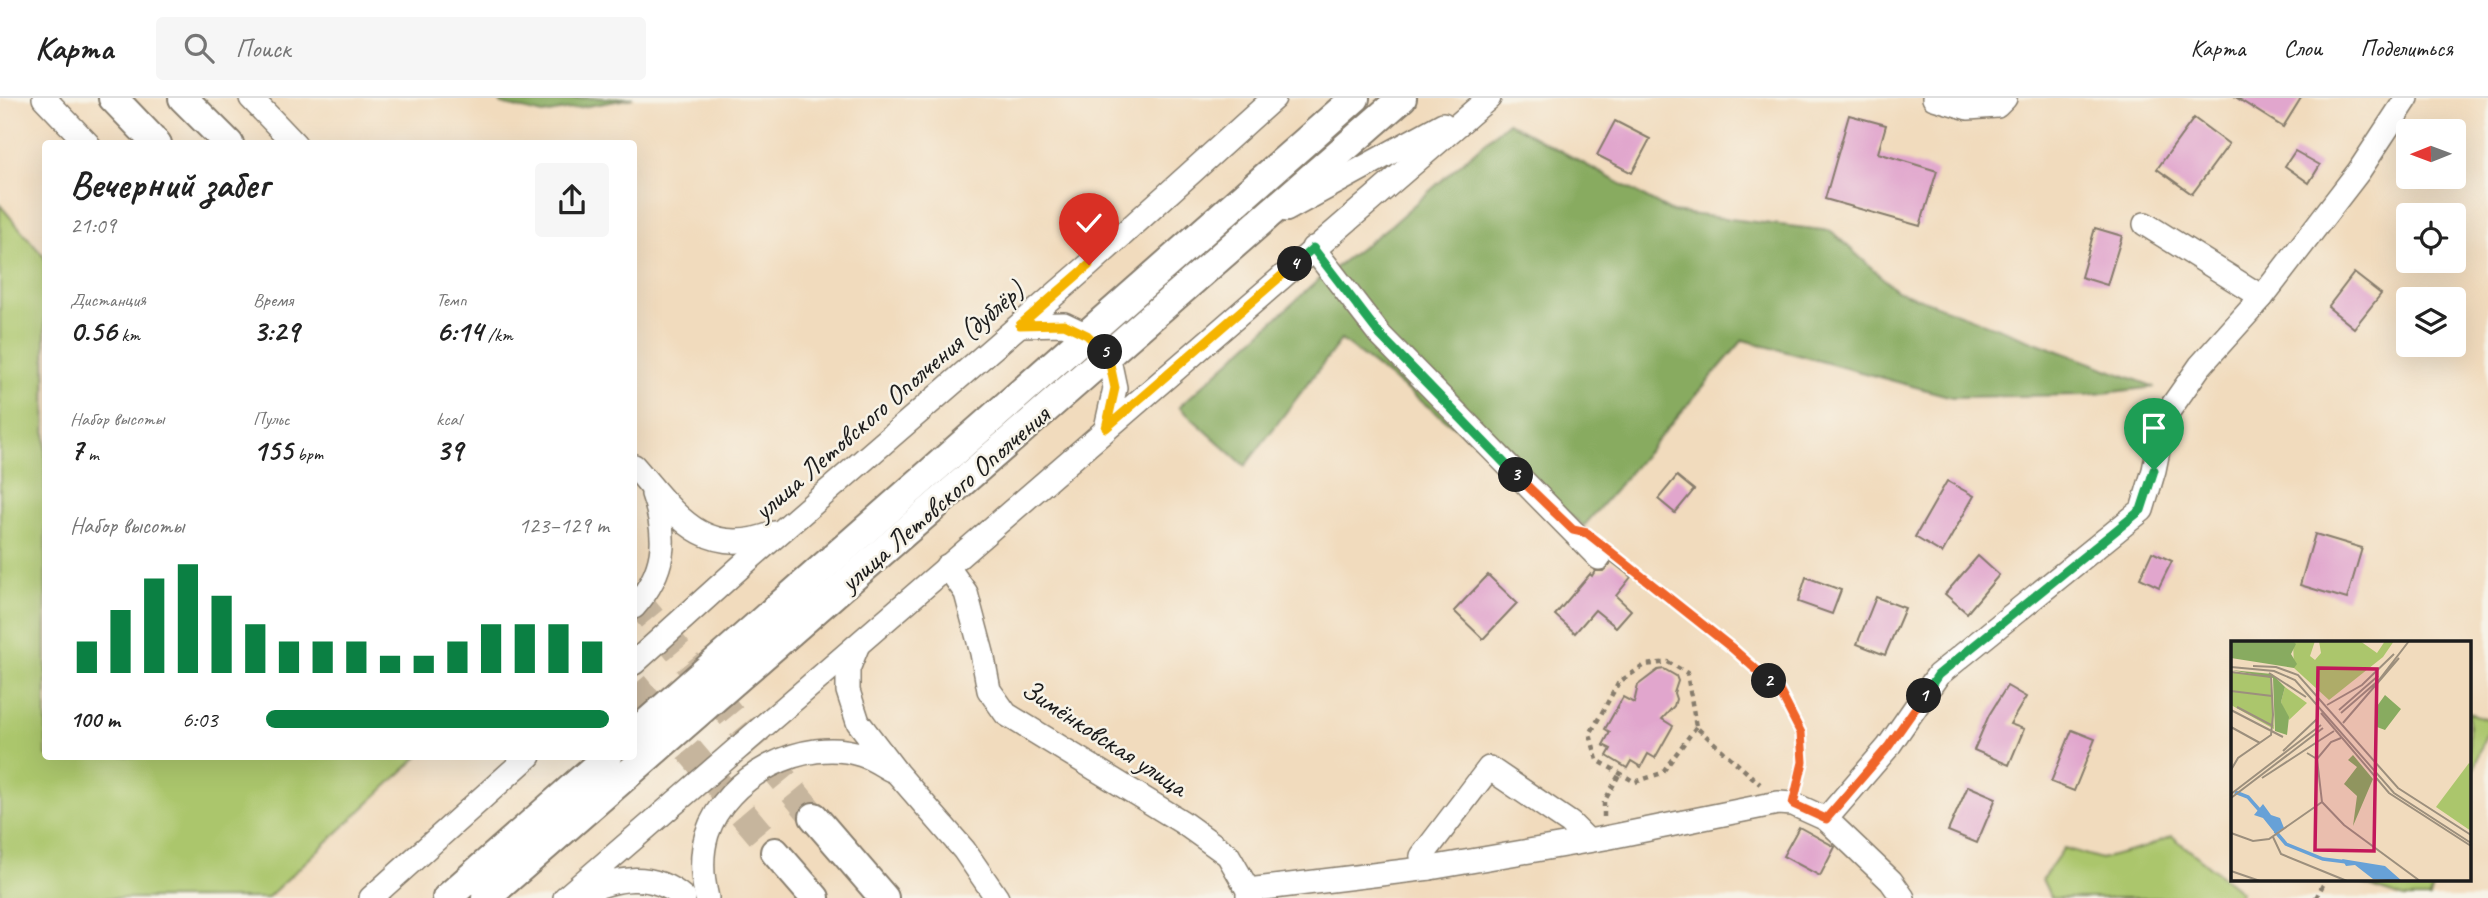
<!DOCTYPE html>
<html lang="ru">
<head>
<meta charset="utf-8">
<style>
	:root { --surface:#fff; --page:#f6f6f6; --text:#222; --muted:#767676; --line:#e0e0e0; --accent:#0b8043 }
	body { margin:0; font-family:Caveat,sans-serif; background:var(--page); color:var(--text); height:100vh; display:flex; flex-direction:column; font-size:26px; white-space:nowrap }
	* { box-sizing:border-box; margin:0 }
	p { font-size:23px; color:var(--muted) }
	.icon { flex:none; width:38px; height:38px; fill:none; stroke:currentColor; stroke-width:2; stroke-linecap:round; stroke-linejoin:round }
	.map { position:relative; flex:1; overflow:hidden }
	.drawer { position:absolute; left:42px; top:42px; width:595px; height:620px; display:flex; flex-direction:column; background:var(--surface); border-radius:7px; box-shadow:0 7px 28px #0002 }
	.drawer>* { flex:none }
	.needle { width:46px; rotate:269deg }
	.tools { position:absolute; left:2396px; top:21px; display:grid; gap:14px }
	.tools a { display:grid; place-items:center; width:70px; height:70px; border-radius:7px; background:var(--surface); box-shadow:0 7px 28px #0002; font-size:35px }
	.pin { position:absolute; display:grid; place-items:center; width:60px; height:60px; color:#fff; margin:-72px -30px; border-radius:50% 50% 50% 0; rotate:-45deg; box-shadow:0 0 7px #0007 }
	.pin .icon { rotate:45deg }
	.km { position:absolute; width:35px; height:35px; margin:-18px; border-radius:50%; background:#222; color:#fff; font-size:19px; line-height:35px; text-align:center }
	.round { display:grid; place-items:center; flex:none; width:74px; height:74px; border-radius:7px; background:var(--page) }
	.headline { display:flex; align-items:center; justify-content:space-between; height:119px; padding:0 28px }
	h1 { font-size:38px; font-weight:800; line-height:52px }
	.figures { display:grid; grid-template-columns:repeat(3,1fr); gap:10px; height:119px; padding:7px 28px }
	.figures div { display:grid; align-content:center }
	.figures b { font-size:30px; font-weight:800 }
	.figures small { font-size:19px; font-weight:400 }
	.figures p { font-size:19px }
	.chart { height:196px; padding:14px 28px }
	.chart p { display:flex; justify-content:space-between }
	.chart svg { width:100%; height:126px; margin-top:7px; stroke:var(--accent); stroke-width:6 }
	ul { padding:0 28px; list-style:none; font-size:23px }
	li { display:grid; grid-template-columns:112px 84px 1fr; align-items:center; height:52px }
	li i { height:18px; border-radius:9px; background:var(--accent) }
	header { display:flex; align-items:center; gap:42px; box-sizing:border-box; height:98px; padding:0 35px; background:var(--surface); border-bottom:2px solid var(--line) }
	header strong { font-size:33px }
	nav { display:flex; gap:38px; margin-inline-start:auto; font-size:24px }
	.search { width:490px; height:63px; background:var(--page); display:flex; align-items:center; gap:18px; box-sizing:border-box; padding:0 24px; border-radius:7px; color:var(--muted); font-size:26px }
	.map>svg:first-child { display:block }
	.green { fill:#abc66c; stroke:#647144; stroke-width:2 }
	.forest { fill:#88ab60; stroke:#52643e; stroke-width:2 }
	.building { fill:#e1a6cd }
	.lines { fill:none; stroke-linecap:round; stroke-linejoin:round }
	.major-tunnel { stroke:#c6b59d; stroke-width:28; stroke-dasharray:28 14; stroke-linecap:butt }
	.minor-casing { stroke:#867c6c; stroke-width:26 }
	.major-casing { stroke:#867c6c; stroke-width:32 }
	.path { stroke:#867c6c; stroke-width:4.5; stroke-dasharray:5 5; stroke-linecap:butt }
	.minor { stroke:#fff; stroke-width:23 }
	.major { stroke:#fff; stroke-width:28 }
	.split-1-casing { stroke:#fff; stroke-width:14 }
	.split-2-casing { stroke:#fff; stroke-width:14 }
	.split-3-casing { stroke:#fff; stroke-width:14 }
	.split-4-casing { stroke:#fff; stroke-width:14 }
	.split-5-casing { stroke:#fff; stroke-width:14 }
	.split-6-casing { stroke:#fff; stroke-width:14 }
	.split-1 { stroke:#22a559; stroke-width:9 }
	.split-2 { stroke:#f0652b; stroke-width:9 }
	.split-3 { stroke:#f0652b; stroke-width:9 }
	.split-4 { stroke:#22a559; stroke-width:9 }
	.split-5 { stroke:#f5b400; stroke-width:9 }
	.split-6 { stroke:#f5b400; stroke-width:9 }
	.labels { text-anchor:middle; stroke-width:5; stroke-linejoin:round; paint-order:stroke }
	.street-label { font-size:28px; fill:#1c1c1c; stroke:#f7f3e8 }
	.inset-river { fill:none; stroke:#67a1d7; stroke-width:3.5 }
	.inset-road { fill:none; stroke:#9c8f7d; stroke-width:2 }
	.view { fill:#c2185b; fill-opacity:0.15; stroke:#c2185b; stroke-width:3.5 }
	.inset-edge { fill:none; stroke:#1c1c1c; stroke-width:3.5 }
</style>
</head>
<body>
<header>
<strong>Карта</strong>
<div class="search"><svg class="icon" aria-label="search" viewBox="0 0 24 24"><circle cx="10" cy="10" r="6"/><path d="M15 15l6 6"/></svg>Поиск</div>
<nav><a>Карта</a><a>Слои</a><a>Поделиться</a></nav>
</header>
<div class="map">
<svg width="2488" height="800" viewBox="0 0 2488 800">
	<rect width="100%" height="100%" fill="#f7f3e8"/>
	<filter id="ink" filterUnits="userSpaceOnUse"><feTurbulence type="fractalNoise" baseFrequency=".0143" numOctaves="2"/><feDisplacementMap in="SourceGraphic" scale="14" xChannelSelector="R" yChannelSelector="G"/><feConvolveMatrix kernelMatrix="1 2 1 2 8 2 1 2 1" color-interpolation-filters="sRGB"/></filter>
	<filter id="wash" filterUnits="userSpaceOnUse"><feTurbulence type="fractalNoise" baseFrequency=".00686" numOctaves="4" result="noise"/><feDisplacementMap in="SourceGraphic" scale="28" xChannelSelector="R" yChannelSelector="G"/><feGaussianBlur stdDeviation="1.57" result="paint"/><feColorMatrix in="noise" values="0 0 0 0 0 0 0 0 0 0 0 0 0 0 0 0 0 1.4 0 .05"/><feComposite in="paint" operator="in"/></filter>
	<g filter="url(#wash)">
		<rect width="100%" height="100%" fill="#f1dbbd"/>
		<g class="green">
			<path d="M0,107L45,160L46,658H419L267,800H0Z"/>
			<path d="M2469,615L2488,621V630L2469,686Z"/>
			<path d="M2172,738L2241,794L2237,800H2051L2042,781L2064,750L2101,761L2146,749Z"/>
			<path d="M2349,781H2436L2430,800H2405Z"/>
		</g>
		<g class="forest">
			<path d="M499,0H633L543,16L501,6Z"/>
			<path d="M1508,24L1672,114L1831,133L1896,192L2155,289L2086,297L1952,299L1743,242L1584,428L1341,242L1245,368L1179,309L1316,184L1391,127Z"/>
		</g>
		<g id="blocks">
			<g class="building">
				<path d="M2237,0H2301L2283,29Z"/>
				<path d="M1849,17L1886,27L1878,55L1937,73L1920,128L1825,101Z"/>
				<path d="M2194,20L2229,46L2192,96L2157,71Z"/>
				<path d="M1615,23L1650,41L1632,75L1597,57Z"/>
				<path d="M2295,53L2320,67L2309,85L2285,68Z"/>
				<path d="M2095,130L2122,138L2107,187L2081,179Z"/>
				<path d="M2354,175L2381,196L2354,230L2328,209Z"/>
				<path d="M1677,378L1694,392L1675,415L1658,401Z"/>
				<path d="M1947,383L1974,398L1942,455L1915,439Z"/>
				<path d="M2315,436L2362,450L2347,501L2300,487Z"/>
				<path d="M2152,454L2172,463L2159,489L2140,480Z"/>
				<path d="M1978,458L1999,477L1967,515L1945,496Z"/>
				<path d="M1612,464L1631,479L1616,498L1631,512L1616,529L1595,512L1575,535L1555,517L1590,476L1592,478L1595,473H1603Z"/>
				<path d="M1488,477L1517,505L1483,541L1454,513Z"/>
				<path d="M1806,479L1841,492L1832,516L1798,504Z"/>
				<path d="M1876,499L1905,510L1885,557L1857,546Z"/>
				<path d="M1664,571L1676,578L1678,583L1674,595L1676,601L1674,608L1662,621L1673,628L1655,660L1648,656L1641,669L1631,663L1627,670L1607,658L1611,651L1603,647L1610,634L1605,631L1623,599L1634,605L1638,587L1658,572Z"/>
				<path d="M2007,588L2026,599L2010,626L2024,631L2009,667L1974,652L1989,617Z"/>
				<path d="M2072,632L2095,641L2074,693L2051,684Z"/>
				<path d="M1968,688L1996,700L1977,745L1948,733Z"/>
				<path d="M1799,729L1835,749L1820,778L1783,758Z"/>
			</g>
		</g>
	</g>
	<g filter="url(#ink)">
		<use href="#blocks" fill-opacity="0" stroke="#867c6c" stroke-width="2"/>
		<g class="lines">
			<g class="major-tunnel">
				<path d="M634,499L814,719"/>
				<path d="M634,587L775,754"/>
			</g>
			<defs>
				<g id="minor">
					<path d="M44,0L88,46"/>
					<path d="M251,0L295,46"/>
					<path d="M1934,0L1968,10L1997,8L2005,0"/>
					<path d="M1286,112L1443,26"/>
					<path d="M2145,126L2262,199"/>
					<path d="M1313,150L1380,237L1599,460"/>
					<path d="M1020,227L1064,226L1087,237L1108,257L1115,290L1106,330"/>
					<path d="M634,368C675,415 703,463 774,435"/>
					<path d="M947,468L966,495L982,555L989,592L1006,616L1182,724L1228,757L1248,792V800"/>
					<path d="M634,509C665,474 669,441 653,396"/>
					<path d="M857,549L848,571V593L858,624L897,675L964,752L997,800"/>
					<path d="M634,565L747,463L1089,167L1274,0"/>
					<path d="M1826,721L1888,649L1938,577L2142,412L2154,372L2165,318L2200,268L2262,199L2359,73L2407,0"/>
					<path d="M1430,770L1422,758L1489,670L1570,725L1587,742"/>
					<path d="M1248,792L1430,770L1605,740L1778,705L1793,706L1826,721L1891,783L1903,800"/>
					<path d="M577,797C615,780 651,772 684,800"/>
					<path d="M371,800L529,658"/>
					<path d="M565,800L1489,0"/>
					<path d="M707,800C702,780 701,756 707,736C725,679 805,637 862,657C872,660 882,667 891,672"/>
				</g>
				<g id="major">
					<path d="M113,0L157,46"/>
					<path d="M183,0L229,46"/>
					<path d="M634,636L1355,0"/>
					<path d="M814,719L884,800"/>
					<path d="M775,754L815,800"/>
					<path d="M447,800L608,658"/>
					<path d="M486,800L1402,0"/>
				</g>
			</defs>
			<use href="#minor" class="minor-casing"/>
			<use href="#major" class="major-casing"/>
			<g class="path">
				<path d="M1619,460L1732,550L1780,594L1801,635L1803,664L1797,688"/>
				<path d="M1696,629L1662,675L1635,684L1597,662L1590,636L1619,584L1645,567L1668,564L1687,575L1696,629L1760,686"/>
				<path d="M1604,719V704L1620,675"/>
				<path d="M2316,800L2326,781"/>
			</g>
			<use href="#minor" class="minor"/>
			<use href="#major" class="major"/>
		</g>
	</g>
	<g class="lines" filter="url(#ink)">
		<defs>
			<path id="split-1" d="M1924,598L1938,577L2141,412L2154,372"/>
			<path id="split-2" d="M1769,583L1780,594L1801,635L1803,664L1793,706L1826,721L1888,649L1924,598"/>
			<path id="split-3" d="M1516,377L1573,432L1587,435L1732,550L1769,583"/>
			<path id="split-4" d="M1295,166L1313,150L1380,237L1516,377"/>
			<path id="split-5" d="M1105,254L1108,257L1115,290L1106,330L1295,166"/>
			<path id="split-6" d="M1089,167L1020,227L1064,226L1087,237L1105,254"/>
		</defs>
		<use href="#split-1" class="split-1-casing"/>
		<use href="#split-2" class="split-2-casing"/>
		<use href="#split-3" class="split-3-casing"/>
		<use href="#split-4" class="split-4-casing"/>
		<use href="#split-5" class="split-5-casing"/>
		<use href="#split-6" class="split-6-casing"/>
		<use href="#split-1" class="split-1"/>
		<use href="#split-2" class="split-2"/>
		<use href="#split-3" class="split-3"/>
		<use href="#split-4" class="split-4"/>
		<use href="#split-5" class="split-5"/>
		<use href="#split-6" class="split-6"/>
	</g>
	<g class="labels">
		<g class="street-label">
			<text transform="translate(888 302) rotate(-41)" y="10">улица Летовского Ополчения (дублёр)</text>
			<text transform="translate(944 400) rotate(-41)" y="10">улица Летовского Ополчения</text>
			<text transform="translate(1105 639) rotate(33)" y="10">Зимёнковская улица</text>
		</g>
	</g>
	<g transform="translate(2231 543)">
		<rect width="240" height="240" fill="#f1dbbd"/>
		<path d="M62,0H84L79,15L84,19L90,12L88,0H129L146,12L154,0H163L152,16L98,59L63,27ZM0,31L39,35L43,88L0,64ZM54,46L76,62L58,79L50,61ZM238,122L240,124V190L205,166Z" fill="#abc66c"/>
		<path d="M0,0H62L65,3L60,13L66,23L63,27L0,17ZM0,29L41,33L54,46L50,61L58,76L56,94L44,90L42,37ZM154,54L170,68L154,89L146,86L144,68ZM122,114L142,138L122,185L126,155L113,143L126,126L117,119Z" fill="#88ab60"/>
		<path d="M32,163L40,174L49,177L53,187L48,190L44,192L32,177L23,174ZM111,218L154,225L171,240L142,238L124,224L115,225Z" fill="#67a1d7"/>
		<path class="inset-river" d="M4,151L17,156L31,172M44,190L55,203L92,218L116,221"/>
		<path class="inset-road" d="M22,25L45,26L67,34L167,147L240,194M0,26L43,30L64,39L163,152L240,202M0,31L40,36L42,74L40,94L7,117L0,129M38,32L75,56M0,50L41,55M96,64L131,44L163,13M6,66L42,85M0,69L52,96M108,69L147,35M90,72L158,152L240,205M110,72L148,39L178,0M112,82L168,17M0,86L29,102M52,110L86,78L87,70M76,112L86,118L100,101L110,97M86,118L91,161M31,137L103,90M0,153L90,84M0,157L92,87M91,161L113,184L189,240M0,192L22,200L38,198L91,161M42,196L50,213L116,240M0,230L29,240"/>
		<path class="view" d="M87,27L146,28L143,210L84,209Z"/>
		<rect width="240" height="240" class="inset-edge"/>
	</g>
</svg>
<div class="tools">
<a><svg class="needle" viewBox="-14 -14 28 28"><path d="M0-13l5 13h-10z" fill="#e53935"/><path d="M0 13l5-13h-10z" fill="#767676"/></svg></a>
<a><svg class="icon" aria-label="locate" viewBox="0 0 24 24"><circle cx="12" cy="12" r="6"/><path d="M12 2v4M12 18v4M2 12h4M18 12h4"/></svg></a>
<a><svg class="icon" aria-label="layers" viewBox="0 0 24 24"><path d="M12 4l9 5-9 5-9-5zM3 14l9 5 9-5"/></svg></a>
</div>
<div class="pin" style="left:2154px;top:372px;background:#1e9e55"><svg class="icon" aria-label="arrive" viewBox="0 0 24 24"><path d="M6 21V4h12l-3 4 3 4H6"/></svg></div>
<div class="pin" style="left:1089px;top:167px;background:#d93025"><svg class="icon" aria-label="check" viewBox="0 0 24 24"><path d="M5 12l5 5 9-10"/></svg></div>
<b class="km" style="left:1924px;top:598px">1</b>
<b class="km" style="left:1769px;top:583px">2</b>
<b class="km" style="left:1516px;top:377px">3</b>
<b class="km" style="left:1295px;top:166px">4</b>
<b class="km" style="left:1105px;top:254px">5</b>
<section class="drawer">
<div class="headline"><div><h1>Вечерний забег</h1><p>21:09</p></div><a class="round"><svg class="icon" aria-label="share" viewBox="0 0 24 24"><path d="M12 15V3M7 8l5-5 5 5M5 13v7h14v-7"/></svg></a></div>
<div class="figures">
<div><p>Дистанция</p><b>0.56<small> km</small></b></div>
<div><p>Время</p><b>3:29</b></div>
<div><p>Темп</p><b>6:14<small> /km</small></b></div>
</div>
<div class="figures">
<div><p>Набор высоты</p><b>7<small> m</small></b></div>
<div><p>Пульс</p><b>155<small> bpm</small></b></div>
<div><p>kcal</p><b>39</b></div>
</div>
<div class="chart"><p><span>Набор высоты</span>123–129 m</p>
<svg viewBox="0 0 160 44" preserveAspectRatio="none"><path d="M5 44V33M15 44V22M25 44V11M35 44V6M45 44V17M55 44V27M65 44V33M75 44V33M85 44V33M95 44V38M105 44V38M115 44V33M125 44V27M135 44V27M145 44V27M155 44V33"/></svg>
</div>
<ul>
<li><b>100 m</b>6:03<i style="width:100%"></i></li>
</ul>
</section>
</div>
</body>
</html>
